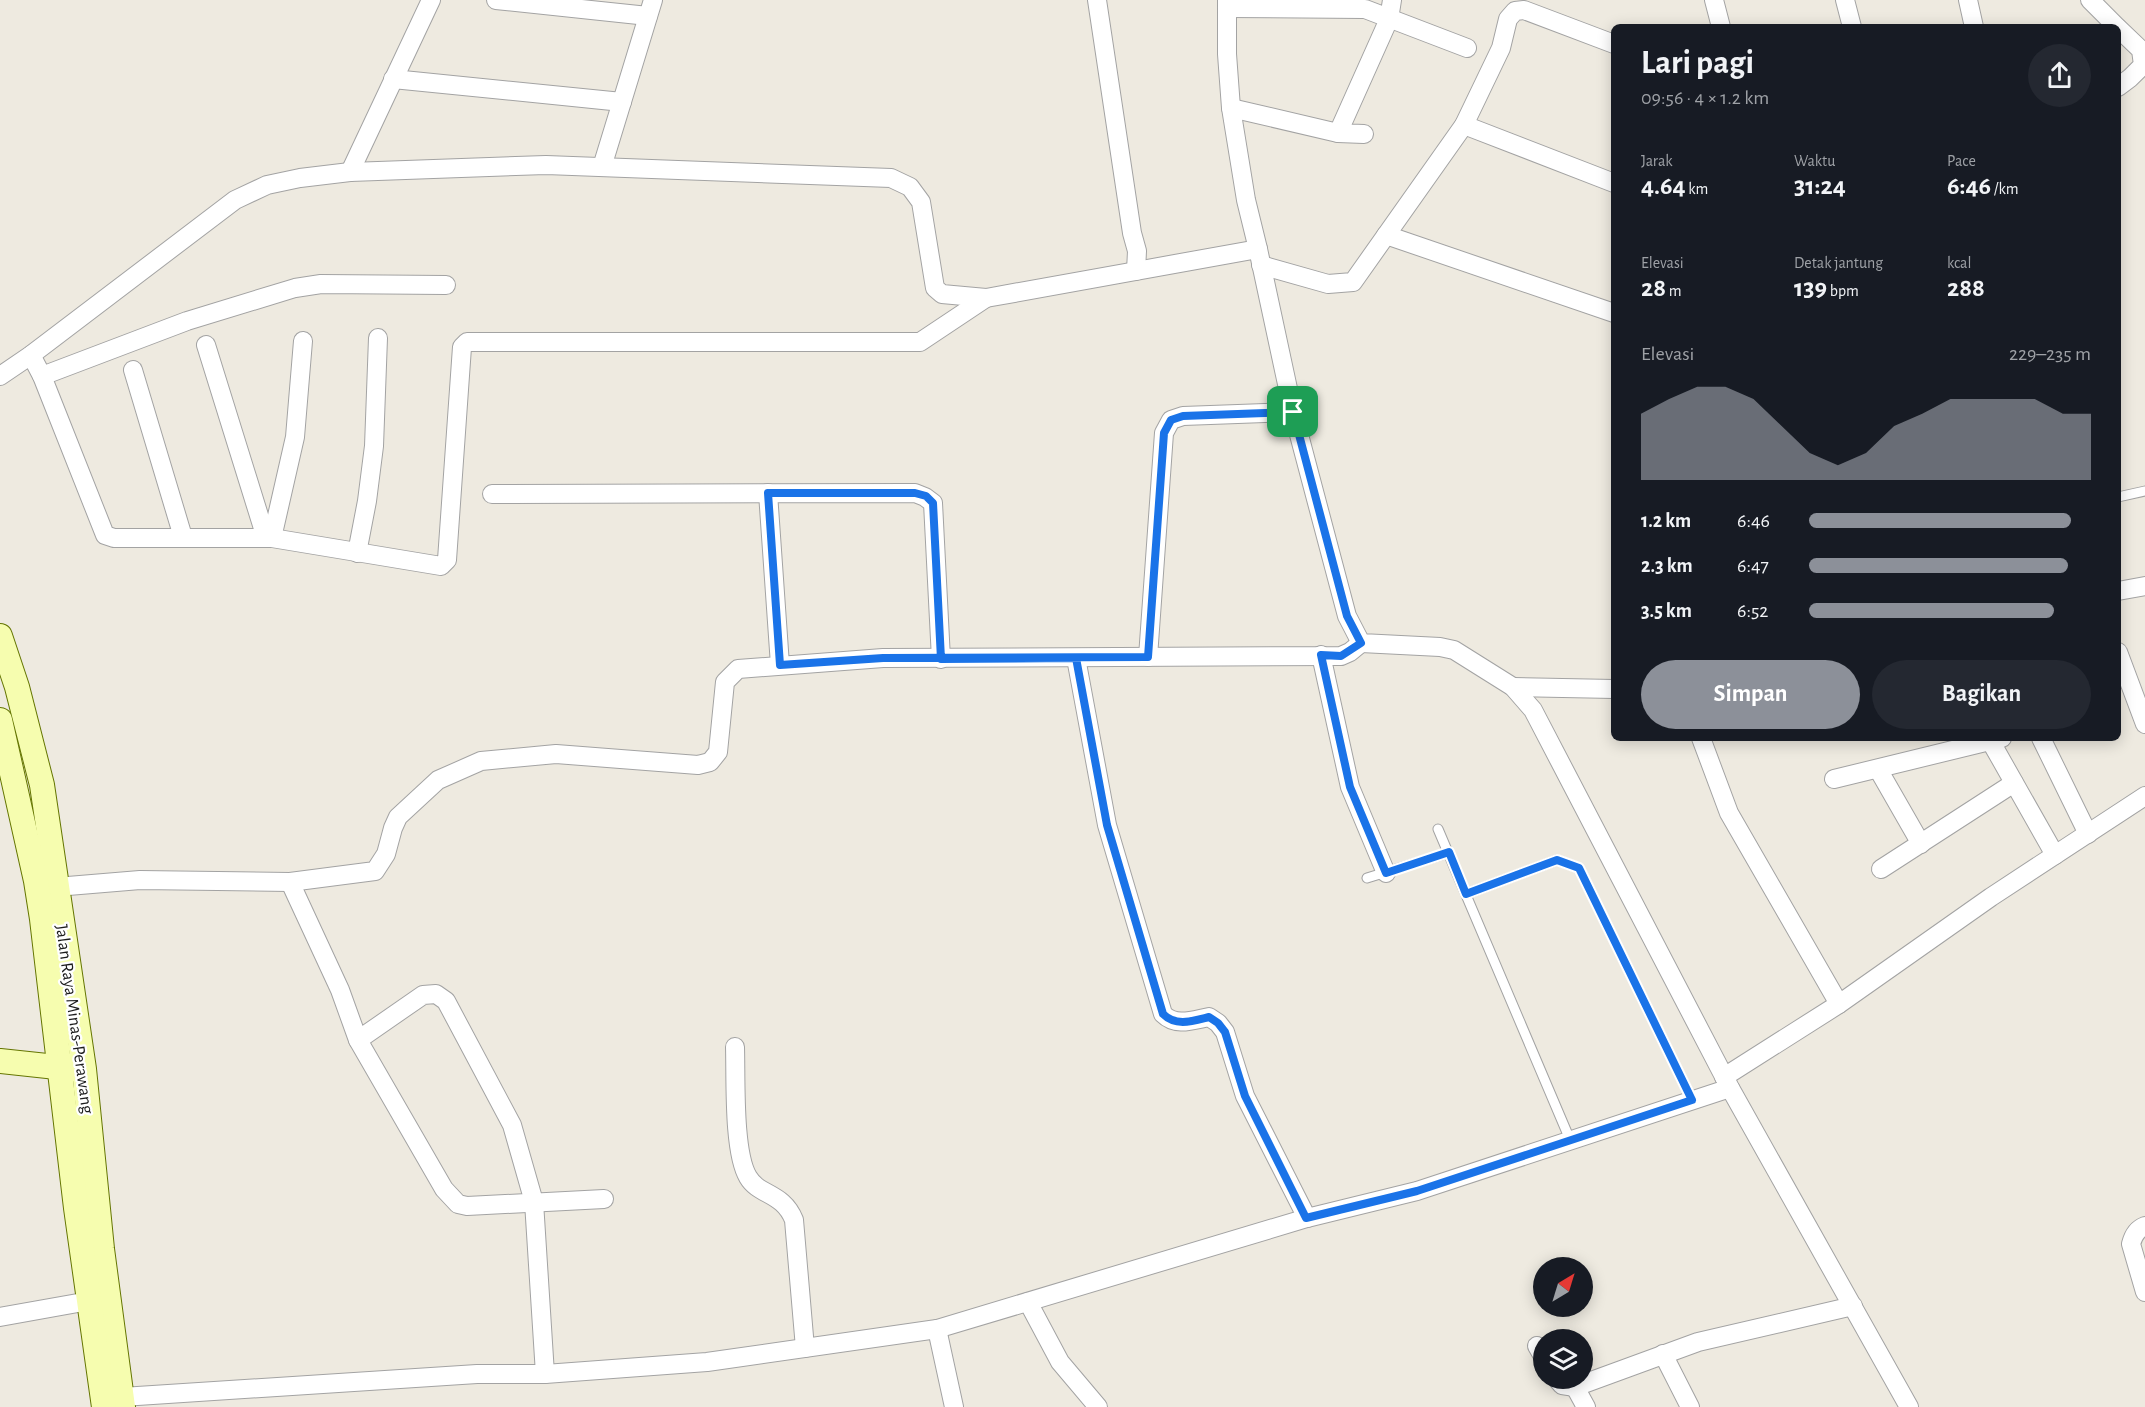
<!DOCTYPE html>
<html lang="id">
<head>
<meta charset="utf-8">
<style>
	:root { --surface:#171b24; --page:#242831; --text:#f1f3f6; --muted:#9ea1a6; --accent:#8c9099 }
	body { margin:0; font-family:"Alegreya Sans",sans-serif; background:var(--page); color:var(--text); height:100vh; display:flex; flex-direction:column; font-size:22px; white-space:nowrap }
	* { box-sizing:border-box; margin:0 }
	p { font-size:20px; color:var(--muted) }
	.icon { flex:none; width:33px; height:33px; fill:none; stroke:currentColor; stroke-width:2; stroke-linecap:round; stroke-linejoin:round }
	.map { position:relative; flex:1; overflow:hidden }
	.sheet { position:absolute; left:1611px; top:24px; width:510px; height:717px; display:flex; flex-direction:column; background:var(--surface); border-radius:9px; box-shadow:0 3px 15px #0003 }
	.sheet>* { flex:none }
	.needle { width:39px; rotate:38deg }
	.tools { position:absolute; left:1533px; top:1257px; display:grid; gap:12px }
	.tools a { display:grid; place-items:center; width:60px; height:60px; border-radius:50%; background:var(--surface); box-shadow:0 3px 15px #0003; font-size:30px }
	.pin { position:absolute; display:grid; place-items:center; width:51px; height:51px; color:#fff; margin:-26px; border-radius:12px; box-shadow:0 3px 9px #0006 }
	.round { display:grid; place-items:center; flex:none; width:63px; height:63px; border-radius:32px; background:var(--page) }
	.head { display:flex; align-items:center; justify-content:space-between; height:102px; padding:0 30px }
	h1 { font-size:33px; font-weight:700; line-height:45px }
	.figures { display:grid; grid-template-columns:repeat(3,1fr); gap:9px; height:102px; padding:6px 30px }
	.figures div { display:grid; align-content:center }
	.figures b { font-size:26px; font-weight:700 }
	.figures small { font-size:16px; font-weight:400 }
	.figures p { font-size:16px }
	.chart { height:168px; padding:12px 30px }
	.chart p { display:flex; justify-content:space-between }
	.chart svg { width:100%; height:108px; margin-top:6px; fill:var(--accent); opacity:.7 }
	.action { display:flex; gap:12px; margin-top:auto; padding:12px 30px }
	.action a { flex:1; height:69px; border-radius:36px; background:var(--accent); color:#fff; font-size:24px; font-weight:700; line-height:69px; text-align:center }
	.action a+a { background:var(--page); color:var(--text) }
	ul { padding:0 30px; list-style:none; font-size:20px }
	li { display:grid; grid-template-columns:96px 72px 1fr; align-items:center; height:45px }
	li i { height:15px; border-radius:8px; background:var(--accent) }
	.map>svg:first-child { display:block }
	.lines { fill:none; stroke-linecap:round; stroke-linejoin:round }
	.lane-casing { stroke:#a3a3a3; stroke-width:11 }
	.street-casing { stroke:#a3a3a3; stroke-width:20 }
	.secondary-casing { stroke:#647500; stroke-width:26 }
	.lane { stroke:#fff; stroke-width:9 }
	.street { stroke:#fff; stroke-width:18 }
	.secondary { stroke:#f6fdaf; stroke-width:24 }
	.route-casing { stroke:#fff; stroke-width:12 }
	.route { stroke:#1a73e8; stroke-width:8 }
	.labels { text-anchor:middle; stroke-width:4.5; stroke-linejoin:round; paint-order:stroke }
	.street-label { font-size:18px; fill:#1c1c1c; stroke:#fff }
</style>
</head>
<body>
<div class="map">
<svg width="2145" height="1407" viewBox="0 0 2145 1407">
	<rect width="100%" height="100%" fill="#eeeae0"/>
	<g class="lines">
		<defs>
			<g id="lane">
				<path d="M2118,497L2145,491"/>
				<path d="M1438,829L1571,1142"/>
				<path d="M1367,878L1448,853"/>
				<path d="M1466,894L1557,860L1579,868L1692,1100"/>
			</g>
			<g id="street">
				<path d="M496,0L648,16"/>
				<path d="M1097,0L1132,233L1137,251L1136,271L1258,249"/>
				<path d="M1227,0V54L1231,108L1246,200L1258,249L1293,412L1347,616L1361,643L1440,647L1454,650L1513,687L1533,710L1730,1088L1909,1407"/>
				<path d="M1714,0L1721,27"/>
				<path d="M1845,0L1852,27"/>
				<path d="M1968,0L1974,27"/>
				<path d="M2090,0L2117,27"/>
				<path d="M1227,8L1365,9L1467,48"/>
				<path d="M2118,28L2141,50L2143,65L2130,78L2118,87"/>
				<path d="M393,79L622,102"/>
				<path d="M1231,108L1338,133"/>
				<path d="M1464,125L1614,183"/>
				<path d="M1364,134L1338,133L1389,19L1392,0"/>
				<path d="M602,167L653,0"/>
				<path d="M350,172L431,0"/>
				<path d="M1386,235L1614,313"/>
				<path d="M1261,265L1328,284L1353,282L1464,125L1501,48L1508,19L1515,11L1524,10L1614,44"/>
				<path d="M206,345L266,538"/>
				<path d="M31,355L42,376L105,535L114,538H272L441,566L447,560L462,347L467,342H920L986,298"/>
				<path d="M133,370L183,537"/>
				<path d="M0,376L31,355L235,200L267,185L300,178L350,172L546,165L891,178L910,187L921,202L935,288L942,294L986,298L1136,271"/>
				<path d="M42,376L187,321L295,288L321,284L446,285"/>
				<path d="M768,493L780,665"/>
				<path d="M492,494L915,493L925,497L933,503L941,659"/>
				<path d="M272,538L295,437L303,341"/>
				<path d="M357,553L367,501L374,446L378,338"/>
				<path d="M2118,591L2145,586"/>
				<path d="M2118,652L2145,724"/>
				<path d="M1321,655L1350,787L1386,873"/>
				<path d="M1148,657L1164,433L1171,420L1183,416L1293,412"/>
				<path d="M1076,658L1107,825L1163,1014C1176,1027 1193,1020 1209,1017L1218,1023L1225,1032L1245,1096L1307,1218"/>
				<path d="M1513,687L1614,689"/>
				<path d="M1701,738L1729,813L1839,1004"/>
				<path d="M2041,738L2088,834"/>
				<path d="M1991,742L2055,855"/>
				<path d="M1878,769L1921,844"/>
				<path d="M1834,779L2002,738"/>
				<path d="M1881,869L2014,783"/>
				<path d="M290,882L340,990L358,1040L423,995L436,994L446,1001L512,1125L534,1202L545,1374"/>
				<path d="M56,887L140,880L290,882L375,871L386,854L393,828L398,817L438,780L481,761L556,754L698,765L710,762L718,752L725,682L738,669L883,658L1341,656L1350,652L1361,643"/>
				<path d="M358,1040L444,1189L458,1204L467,1206L604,1199"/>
				<path d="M735,1047C736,1078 733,1152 748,1177C759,1196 783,1192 794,1220L805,1348"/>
				<path d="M1724,1077L1839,1004L1991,897L2145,796"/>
				<path d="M2145,1226C2137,1229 2133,1236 2131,1244L2145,1292"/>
				<path d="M1028,1302L1060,1362L1098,1407"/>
				<path d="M0,1317L89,1301"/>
				<path d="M937,1329L954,1407"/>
				<path d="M1537,1346L1544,1358"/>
				<path d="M1663,1354L1690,1407"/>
				<path d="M1556,1378L1562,1385L1575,1387L1698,1342L1853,1306"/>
				<path d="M1575,1387L1586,1407"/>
				<path d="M122,1397L477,1374H545L707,1362L937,1329L1307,1218L1417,1191L1730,1088"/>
			</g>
			<g id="secondary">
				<path d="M0,636L17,687L42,785L84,1069L102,1249L123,1407"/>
				<path d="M0,720L36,881L42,919L76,1208L104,1407"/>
				<path d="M0,1061L75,1069"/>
			</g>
		</defs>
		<use href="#lane" class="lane-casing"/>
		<use href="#street" class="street-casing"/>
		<use href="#secondary" class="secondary-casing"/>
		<use href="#lane" class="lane"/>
		<use href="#street" class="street"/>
		<use href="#secondary" class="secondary"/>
	</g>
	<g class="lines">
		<defs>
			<path id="route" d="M1293,412L1183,416L1171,420L1164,433L1148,657L883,658L780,665L768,493H915L926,496L933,503L941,659L1076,658L1107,825L1163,1014C1176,1027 1193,1021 1209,1017L1218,1023L1225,1032L1245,1096L1306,1218L1417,1191L1692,1100L1579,868L1557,860L1466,894L1449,852L1386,873L1350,787L1321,655L1341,656L1361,643L1347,616L1293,412"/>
		</defs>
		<use href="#route" class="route-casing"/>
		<use href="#route" class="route"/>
	</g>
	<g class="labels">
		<g class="street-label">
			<text transform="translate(75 1019) rotate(82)" y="6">Jalan Raya Minas-Perawang</text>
		</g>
	</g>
</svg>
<div class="tools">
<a><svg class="needle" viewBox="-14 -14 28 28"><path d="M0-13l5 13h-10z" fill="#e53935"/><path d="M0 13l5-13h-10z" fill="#9ea1a6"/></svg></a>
<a><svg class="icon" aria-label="layers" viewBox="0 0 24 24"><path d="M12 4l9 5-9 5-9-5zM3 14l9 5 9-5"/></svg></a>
</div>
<div class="pin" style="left:1293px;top:412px;background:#1e9e55"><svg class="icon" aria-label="arrive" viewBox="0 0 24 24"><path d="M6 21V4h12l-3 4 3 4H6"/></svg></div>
<section class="sheet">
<div class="head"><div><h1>Lari pagi</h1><p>09:56 · 4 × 1.2 km</p></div><a class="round"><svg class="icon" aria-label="share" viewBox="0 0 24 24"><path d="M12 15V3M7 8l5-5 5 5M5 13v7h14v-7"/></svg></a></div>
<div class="figures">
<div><p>Jarak</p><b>4.64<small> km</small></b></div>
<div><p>Waktu</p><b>31:24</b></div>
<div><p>Pace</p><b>6:46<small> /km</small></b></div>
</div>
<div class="figures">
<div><p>Elevasi</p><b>28<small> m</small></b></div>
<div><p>Detak jantung</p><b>139<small> bpm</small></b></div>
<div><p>kcal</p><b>288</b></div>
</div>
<div class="chart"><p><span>Elevasi</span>229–235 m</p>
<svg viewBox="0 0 160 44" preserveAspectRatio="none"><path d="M0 44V17L10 11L20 6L30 6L40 11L50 22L60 33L70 38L80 33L90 22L100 17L110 11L120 11L130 11L140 11L150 17L160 17V44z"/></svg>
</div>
<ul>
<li><b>1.2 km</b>6:46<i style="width:93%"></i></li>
<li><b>2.3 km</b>6:47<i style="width:92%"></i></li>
<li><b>3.5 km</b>6:52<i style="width:87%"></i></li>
</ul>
<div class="action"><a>Simpan</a><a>Bagikan</a></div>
</section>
</div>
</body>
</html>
